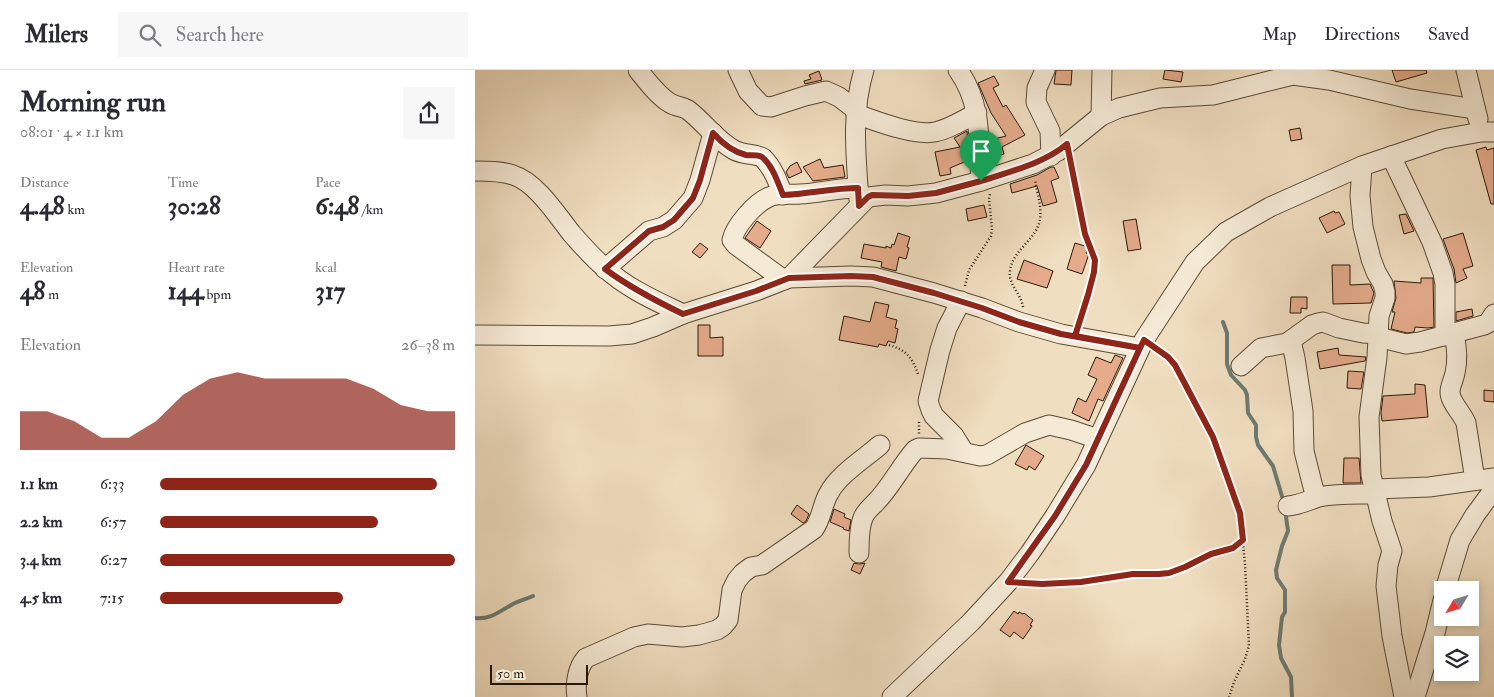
<!DOCTYPE html>
<html lang="en">
<head>
<meta charset="utf-8">
<style>
	:root { --surface:#fff; --page:#f7f7f7; --text:#2b2b33; --muted:#7c7c81; --line:#e1e1e2; --accent:#8f2418 }
	body { margin:0; font-family:"IM FELL Double Pica",serif; background:var(--page); color:var(--text); height:100vh; display:flex; flex-direction:column; font-size:19px; white-space:nowrap }
	* { box-sizing:border-box; margin:0 }
	p { font-size:16px; color:var(--muted) }
	.icon { flex:none; width:28px; height:28px; fill:none; stroke:currentColor; stroke-width:2; stroke-linecap:round; stroke-linejoin:round }
	.map { position:relative; flex:1; overflow:hidden }
	.sheet { display:flex; flex-direction:column; background:var(--surface); width:475px }
	.sheet>* { flex:none }
	.needle { width:32px; rotate:232deg }
	.tools { position:absolute; left:959px; top:511px; display:grid; gap:10px }
	.tools a { display:grid; place-items:center; width:45px; height:45px; border-radius:0px; background:var(--surface); box-shadow:0 2px 8px #0003; font-size:25px }
	.scale { position:absolute; left:15px; bottom:12px; width:98px; box-sizing:border-box; padding-left:5px; border:2px solid #281808; border-top:0; font-size:14px; line-height:18px; white-space:nowrap; color:#281808; -webkit-text-stroke:4px #f5ead6; paint-order:stroke }
	.pin { position:absolute; display:grid; place-items:center; width:42px; height:42px; color:#fff; margin:-51px -21px; border-radius:50% 50% 50% 0; rotate:-45deg; box-shadow:0 0 5px #0007 }
	.pin .icon { rotate:45deg }
	.round { display:grid; place-items:center; flex:none; width:52px; height:52px; border-radius:0px; background:var(--page) }
	.head { display:flex; align-items:center; justify-content:space-between; height:85px; padding:0 20px }
	h1 { font-size:28px; font-weight:700; line-height:38px }
	.figures { display:grid; grid-template-columns:repeat(3,1fr); gap:8px; height:85px; padding:5px 20px }
	.figures div { display:grid; align-content:center }
	.figures b { font-size:25px; font-weight:700 }
	.figures small { font-size:14px; font-weight:400 }
	.figures p { font-size:14px }
	.chart { height:140px; padding:10px 20px }
	.chart p { display:flex; justify-content:space-between }
	.chart svg { width:100%; height:90px; margin-top:5px; fill:var(--accent); opacity:.7 }
	ul { padding:0 20px; list-style:none; font-size:16px }
	li { display:grid; grid-template-columns:80px 60px 1fr; align-items:center; height:38px }
	li i { height:12px; border-radius:6px; background:var(--accent) }
	header { display:flex; align-items:center; gap:30px; box-sizing:border-box; height:70px; padding:0 25px; background:var(--surface); border-bottom:1px solid var(--line) }
	header strong { font-size:24px }
	nav { display:flex; gap:28px; margin-inline-start:auto; font-size:18px }
	.search { width:350px; height:45px; background:var(--page); display:flex; align-items:center; gap:12px; box-sizing:border-box; padding:0 18px; border-radius:0px; color:var(--muted); font-size:19px }
	main { display:flex; flex:1; min-height:0 }
	.map>svg:first-child { display:block }
	.lines { fill:none; stroke-linecap:round; stroke-linejoin:round }
	.stream { stroke:#6d7a71; stroke-width:4 }
	.building { fill:#e5ab8b; stroke:#281808 }
	.minor-casing { stroke:#5a4a36; stroke-width:21 }
	.path { stroke:#281808; stroke-width:2.5; stroke-dasharray:1 2.5; stroke-linecap:butt }
	.minor { stroke:#f5ead6; stroke-width:19 }
	.route-casing { stroke:#fff; stroke-width:10 }
	.route { stroke:#8f2418; stroke-width:6 }
</style>
</head>
<body>
<header>
<strong>Milers</strong>
<div class="search"><svg class="icon" aria-label="search" viewBox="0 0 24 24"><circle cx="10" cy="10" r="6"/><path d="M15 15l6 6"/></svg>Search here</div>
<nav><a>Map</a><a>Directions</a><a>Saved</a></nav>
</header>
<main>
<section class="sheet">
<div class="head"><div><h1>Morning run</h1><p>08:01 · 4 × 1.1 km</p></div><a class="round"><svg class="icon" aria-label="share" viewBox="0 0 24 24"><path d="M12 15V3M7 8l5-5 5 5M5 13v7h14v-7"/></svg></a></div>
<div class="figures">
<div><p>Distance</p><b>4.48<small> km</small></b></div>
<div><p>Time</p><b>30:28</b></div>
<div><p>Pace</p><b>6:48<small> /km</small></b></div>
</div>
<div class="figures">
<div><p>Elevation</p><b>48<small> m</small></b></div>
<div><p>Heart rate</p><b>144<small> bpm</small></b></div>
<div><p>kcal</p><b>317</b></div>
</div>
<div class="chart"><p><span>Elevation</span>26–38 m</p>
<svg viewBox="0 0 160 44" preserveAspectRatio="none"><path d="M0 44V25L10 25L20 30L30 38L40 38L50 30L60 17L70 9L80 6L90 9L100 9L110 9L120 9L130 14L140 22L150 25L160 25V44z"/></svg>
</div>
<ul>
<li><b>1.1 km</b>6:33<i style="width:94%"></i></li>
<li><b>2.2 km</b>6:57<i style="width:74%"></i></li>
<li><b>3.4 km</b>6:27<i style="width:100%"></i></li>
<li><b>4.5 km</b>7:15<i style="width:62%"></i></li>
</ul>
</section>
<div class="map">
<svg width="1019" height="627" viewBox="0 0 1019 627">
	<rect width="100%" height="100%" fill="#f0dec0"/>
	<filter id="stains"><feTurbulence type="fractalNoise" baseFrequency=".004" numOctaves="4"/><feColorMatrix values="0 0 0 0 .2 0 0 0 0 .09 0 0 0 0 .02 0 0 0 .5 -.17"/></filter>
	<radialGradient id="worn" r=".72"><stop offset=".6" stop-color="#630" stop-opacity="0"/><stop offset="1" stop-color="#630" stop-opacity=".3"/></radialGradient>
	<g class="lines">
		<g class="stream">
			<path d="M748,252L752,263V294L756,305L770,320L772,325L773,343L781,355V367L783,375L798,396L809,433"/>
			<path d="M810,440L813,461L807,476L801,500L802,508L810,520V542L807,547L804,575L806,588L816,607L817,627"/>
			<path d="M0,548C15,550 25,541 38,534C44,531 51,529 58,526"/>
		</g>
	</g>
	<g class="building">
		<path d="M581,0H597L596,15L579,14Z"/>
		<path d="M690,0L708,2L706,12L688,9Z"/>
		<path d="M917,0H951L952,3L921,12Z"/>
		<path d="M344,1L347,10L330,14L329,11L336,9L334,5Z"/>
		<path d="M519,6L524,15L518,18L528,37L531,35L550,65L527,77L529,84L516,88L515,70L531,66L516,43L503,13Z"/>
		<path d="M825,58L827,69L816,71L814,60Z"/>
		<path d="M492,61L494,90L475,98L476,104L465,106L460,82L485,77L479,68Z"/>
		<path d="M1011,77L1012,80L1019,78V134H1016L1001,80Z"/>
		<path d="M345,89L349,98L368,95L370,107L338,111L328,97Z"/>
		<path d="M322,92L327,102L314,108L311,102L315,96Z"/>
		<path d="M576,97H579L584,108L576,111L582,132L568,136L562,116L537,123L535,114L562,105Z"/>
		<path d="M509,135L512,147L493,151L491,139Z"/>
		<path d="M859,141L860,143L864,142L870,154L852,163L844,148Z"/>
		<path d="M931,144L939,161L929,164L924,145Z"/>
		<path d="M661,149L666,179L653,181L648,151Z"/>
		<path d="M282,151L296,161L285,178L270,168Z"/>
		<path d="M423,163L435,167L432,177L434,178L431,189L424,187L421,201L406,197L407,192L386,188L389,174L411,178V176L416,178L417,174L419,175Z"/>
		<path d="M988,163L998,196L988,199L992,208L981,213L979,199L968,169Z"/>
		<path d="M225,173L233,179L225,188L217,182Z"/>
		<path d="M600,173L613,177L611,183L614,184L607,204L592,199Z"/>
		<path d="M549,190L578,201L572,218L542,209Z"/>
		<path d="M857,195H875V215L895,214L899,223L896,233L858,234Z"/>
		<path d="M946,208H958L959,257L953,258L940,257L939,262L932,263L916,259L920,242H917L921,228L919,211L946,213Z"/>
		<path d="M816,227H832V239L826,238V243H815Z"/>
		<path d="M400,232L414,235L411,247L422,250L420,258L423,259L420,273L413,271L411,276L404,274L403,277L364,270L369,246L395,252Z"/>
		<path d="M997,239L998,246L981,251V242Z"/>
		<path d="M223,255H235V268L248,267V286H223Z"/>
		<path d="M863,278L864,285L891,287L890,291L845,299L842,282Z"/>
		<path d="M640,285L648,288L628,331L623,329L614,351L597,343L603,328L611,332L622,309L613,305L621,287L636,293Z"/>
		<path d="M873,301L889,302L886,319L872,318Z"/>
		<path d="M940,314L950,315L953,347L907,351L906,343L908,326L940,324Z"/>
		<path d="M1009,320L1019,321V332L1009,331Z"/>
		<path d="M551,375L569,386L560,400L554,396L552,400L540,394Z"/>
		<path d="M869,388H884L886,413H868Z"/>
		<path d="M322,435L334,444L331,451L328,453L316,444Z"/>
		<path d="M359,439L370,444L369,447L376,450L374,461L368,459L369,458L355,452Z"/>
		<path d="M379,493L384,494L390,493L385,504L376,500Z"/>
		<path d="M539,541L543,544L544,542L548,544L549,543L558,550L555,555L557,556L548,569L539,562L535,567L525,560Z"/>
	</g>
	<g class="lines">
		<defs>
			<g id="minor">
				<path d="M163,0C172,11 183,26 195,33C201,37 207,36 213,40C229,52 241,70 259,80C268,85 283,84 288,88C298,98 303,112 308,125"/>
				<path d="M263,0L273,21L287,36L296,37L330,26L351,21L364,27L381,40"/>
				<path d="M483,0C508,35 503,71 506,111"/>
				<path d="M570,0L562,18L561,32L575,61L576,86"/>
				<path d="M991,0L1003,49"/>
				<path d="M381,44C401,51 439,66 460,62C475,59 488,50 502,43"/>
				<path d="M626,46L627,0"/>
				<path d="M916,86L957,172L968,203L970,214V266"/>
				<path d="M887,96L885,126L888,157L896,189L901,202L908,214L910,222V228L904,246L902,287L894,347L896,405L907,451L917,481L913,495L911,516L917,566L929,627"/>
				<path d="M0,101C13,101 26,101 38,105C61,112 82,145 97,164C107,175 117,187 129,197C151,218 181,231 208,244"/>
				<path d="M384,130C381,87 376,42 389,0"/>
				<path d="M130,199L174,161L188,157L199,150L218,128L225,110L238,63"/>
				<path d="M314,208L393,127L411,125L433,126L461,123L506,111L558,94L583,81L626,46L644,38L685,28L738,25L818,5L854,10L935,29L1000,39"/>
				<path d="M309,210L261,175L257,170C260,156 280,133 294,127C303,123 315,125 325,124C345,123 362,118 383,118"/>
				<path d="M486,231L472,258L465,280L453,331L456,340L459,346L479,366L489,382"/>
				<path d="M979,264C982,277 983,290 980,303C979,309 975,316 975,322C975,332 987,343 991,353L1000,410"/>
				<path d="M0,265L134,266L157,264L178,257L208,244L281,221L314,208L376,206L398,207L459,223L507,238L544,252L586,264L665,278"/>
				<path d="M903,267L931,274L945,272L1009,255L1013,253L1019,244"/>
				<path d="M816,271L820,288L828,341L829,381L838,417L842,427"/>
				<path d="M766,296L786,278L812,273L837,255L843,253L848,252L864,258L888,263L902,264"/>
				<path d="M900,419L954,417L1019,408"/>
				<path d="M813,436C825,435 834,430 844,427C863,423 882,424 901,424"/>
				<path d="M384,483C384,472 384,458 388,448C390,442 396,437 400,433C416,417 425,397 440,380L444,378L472,379L505,386L512,385L550,363L574,355L596,360L623,369"/>
				<path d="M970,520L985,470L1000,445L1019,419"/>
				<path d="M102,627C100,615 102,598 111,588L159,567L173,564L207,567L224,565L242,560L248,556L253,550L257,520L262,510L268,503L276,497L287,495L339,459C347,448 347,434 354,423C363,405 390,388 405,375"/>
				<path d="M417,627L496,552L533,512L555,483L580,446L611,395L669,270L720,192L751,162L795,137L887,96L967,69L1006,62H1019"/>
				<path d="M940,627L960,563L968,530"/>
			</g>
		</defs>
		<use href="#minor" class="minor-casing"/>
		<g class="path">
			<path d="M596,90L610,164L620,191L619,202L605,252"/>
			<path d="M490,216L494,200L516,166L517,159L514,129L515,124"/>
			<path d="M548,237C546,223 533,215 535,201C537,180 562,170 565,149C567,137 562,122 560,110"/>
			<path d="M414,275C431,280 437,287 443,304"/>
			<path d="M682,278L693,287L700,295L738,367L765,443L770,494L774,576L770,589L759,612L754,627"/>
			<path d="M444,352V364"/>
			<path d="M550,513L606,512L658,504H685L693,503L710,497L736,484L757,478L768,470"/>
		</g>
		<use href="#minor" class="minor"/>
	</g>
	<g class="lines">
		<defs>
			<path id="route" d="M506,111L461,123L433,126L397,125L393,127L384,136L383,118C358,118 334,124 308,125C303,113 298,96 287,87C282,84 276,86 271,85C258,82 247,73 238,63L225,110L218,128L199,150L188,157L174,161L130,199C154,217 181,231 208,244L281,221L314,208L376,206L398,207L459,223L507,238L544,252L586,264L665,278L611,395L580,446L533,512L567,514L606,512L658,504H684L694,503L710,497L736,484L758,478L768,470L765,443L738,367L700,295L693,287L669,270L665,278L600,266L613,225L619,202L620,190L610,164L592,74C568,94 536,101 506,111"/>
		</defs>
		<use href="#route" class="route-casing"/>
		<use href="#route" class="route"/>
	</g>
	<rect width="100%" height="100%" filter="url(#stains)"/>
	<rect width="100%" height="100%" fill="url(#worn)"/>
</svg>
<div class="tools">
<a><svg class="needle" viewBox="-14 -14 28 28"><path d="M0-13l5 13h-10z" fill="#e53935"/><path d="M0 13l5-13h-10z" fill="#7c7c81"/></svg></a>
<a><svg class="icon" aria-label="layers" viewBox="0 0 24 24"><path d="M12 4l9 5-9 5-9-5zM3 14l9 5 9-5"/></svg></a>
</div>
<div class="scale">50 m</div>
<div class="pin" style="left:506px;top:111px;background:#1e9e55"><svg class="icon" aria-label="arrive" viewBox="0 0 24 24"><path d="M6 21V4h12l-3 4 3 4H6"/></svg></div>
</div>
</main>
</body>
</html>
